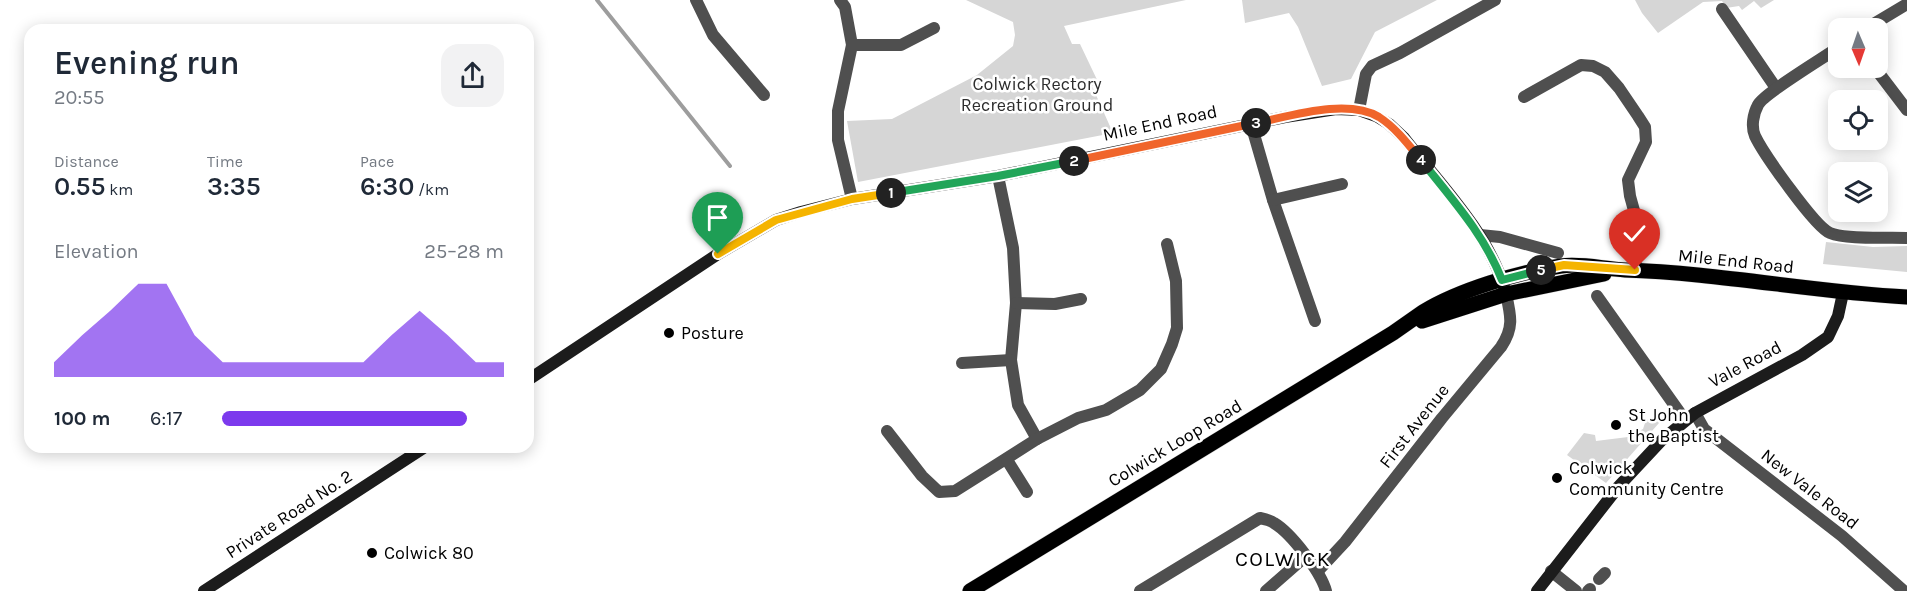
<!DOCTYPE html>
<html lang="en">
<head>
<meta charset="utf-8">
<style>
	:root { --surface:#fff; --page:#f2f2f3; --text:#1f2937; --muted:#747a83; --accent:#7c3aed }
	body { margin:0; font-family:Karla,sans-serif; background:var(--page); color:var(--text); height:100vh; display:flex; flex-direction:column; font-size:22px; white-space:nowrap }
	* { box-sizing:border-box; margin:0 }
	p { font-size:20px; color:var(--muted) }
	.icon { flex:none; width:33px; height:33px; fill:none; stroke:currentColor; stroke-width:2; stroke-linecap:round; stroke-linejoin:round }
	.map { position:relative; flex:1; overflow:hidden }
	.details { position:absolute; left:24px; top:24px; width:510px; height:429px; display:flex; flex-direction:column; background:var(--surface); border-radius:18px; box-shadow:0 3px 15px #0003 }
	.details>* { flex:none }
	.needle { width:39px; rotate:178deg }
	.fabs { position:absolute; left:1828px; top:18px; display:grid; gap:12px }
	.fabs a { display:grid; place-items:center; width:60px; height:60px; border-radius:12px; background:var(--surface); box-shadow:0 3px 15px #0003; font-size:30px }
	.pin { position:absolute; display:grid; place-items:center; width:51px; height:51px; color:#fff; margin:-62px -26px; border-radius:50% 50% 50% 0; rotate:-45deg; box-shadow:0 0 6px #0007 }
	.pin .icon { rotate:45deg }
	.km { position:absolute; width:30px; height:30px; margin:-15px; border-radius:50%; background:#222; color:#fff; font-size:16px; line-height:30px; text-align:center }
	.round { display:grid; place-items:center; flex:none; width:63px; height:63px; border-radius:18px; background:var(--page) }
	.head { display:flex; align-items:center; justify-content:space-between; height:102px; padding:0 30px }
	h1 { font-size:33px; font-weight:600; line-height:45px }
	.stats { display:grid; grid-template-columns:repeat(3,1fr); gap:9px; height:102px; padding:6px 30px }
	.stats div { display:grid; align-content:center }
	.stats b { font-size:26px; font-weight:600 }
	.stats small { font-size:16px; font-weight:400 }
	.stats p { font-size:16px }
	.chart { height:168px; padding:12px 30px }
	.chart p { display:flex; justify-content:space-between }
	.chart svg { width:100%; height:108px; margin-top:6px; fill:var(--accent); opacity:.7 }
	ul { padding:0 30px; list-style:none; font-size:20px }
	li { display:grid; grid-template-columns:96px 72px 1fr; align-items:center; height:45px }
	li i { height:15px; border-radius:8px; background:var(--accent) }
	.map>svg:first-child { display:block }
	.green { fill:#d6d6d6 }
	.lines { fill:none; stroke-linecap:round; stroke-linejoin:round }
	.stream { stroke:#9d9d9d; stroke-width:4 }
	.primary-casing { stroke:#dbdbdb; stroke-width:16 }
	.street { stroke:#4f4f4f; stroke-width:12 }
	.secondary { stroke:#1c1c1c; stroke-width:12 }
	.primary { stroke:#000; stroke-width:15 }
	.split-1-casing { stroke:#fff; stroke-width:12 }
	.split-2-casing { stroke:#fff; stroke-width:12 }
	.split-3-casing { stroke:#fff; stroke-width:12 }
	.split-4-casing { stroke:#fff; stroke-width:12 }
	.split-5-casing { stroke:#fff; stroke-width:12 }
	.split-6-casing { stroke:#fff; stroke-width:12 }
	.split-1 { stroke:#f5b400; stroke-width:8 }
	.split-2 { stroke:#22a559; stroke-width:8 }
	.split-3 { stroke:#f0652b; stroke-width:8 }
	.split-4 { stroke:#f0652b; stroke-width:8 }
	.split-5 { stroke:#22a559; stroke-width:8 }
	.split-6 { stroke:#f5b400; stroke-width:8 }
	.poi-dot { fill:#000; stroke:#fff; stroke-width:2 }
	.labels { text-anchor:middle; stroke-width:5; stroke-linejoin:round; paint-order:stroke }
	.park-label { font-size:18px; fill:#2d2d2d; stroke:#fff }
	.street-label { font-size:18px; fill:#000; stroke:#fff }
	.poi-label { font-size:18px; fill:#000; stroke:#fff; text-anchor:start }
	.quarter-label { font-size:21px; letter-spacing:1.5px; fill:#000; stroke:#fff }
</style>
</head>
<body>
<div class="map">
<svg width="1907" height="591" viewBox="0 0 1907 591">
	<rect width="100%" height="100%" fill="#fff"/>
	<g class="green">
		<path d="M966,0H1186L1064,26L1072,44H1080L1100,86H1092L1113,133L858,182L847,121L892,119L977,75L1013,46L1015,35L1013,22Z"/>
		<path d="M1242,0H1437L1375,32L1351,79L1322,86L1298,27L1289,13L1245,23Z"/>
		<path d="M1635,0H1774L1761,8L1754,1L1742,10L1739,6L1726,8L1722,1L1703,2L1658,33L1642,13Z"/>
		<path d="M1826,242L1873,247L1907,246V272L1823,264Z"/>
		<path d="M1658,416L1659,423L1606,483L1567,455L1584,433L1595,435L1596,441L1628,437L1643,429L1646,420Z"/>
	</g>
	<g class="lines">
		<path class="stream" d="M597,0L730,166"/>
		<defs>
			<g id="primary">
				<path d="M1422,321L1506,294L1604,274"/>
				<path d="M970,591L1393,333C1403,326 1413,319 1423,312C1459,290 1519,272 1561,266C1581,263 1604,269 1625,270C1719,273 1813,292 1907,297"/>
			</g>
		</defs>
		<use href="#primary" class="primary-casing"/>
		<g class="street">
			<path d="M696,0L713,35L764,95"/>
			<path d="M840,0L845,7L852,45L838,111V140L852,199"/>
			<path d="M1722,9L1776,88"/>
			<path d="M1867,28L1907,4"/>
			<path d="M852,45H901L934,28"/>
			<path d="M1839,47C1825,57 1763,94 1758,105C1753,114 1751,127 1755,136C1763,153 1815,227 1830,233C1847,240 1887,237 1907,238"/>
			<path d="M1875,68L1907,110"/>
			<path d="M1524,97L1581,65L1593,66L1605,72L1619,88L1638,116L1645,127L1646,142L1628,180L1630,196L1638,225L1635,270"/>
			<path d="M1359,110L1366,74L1372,66L1400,53L1495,0"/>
			<path d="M1251,124L1273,200L1315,321"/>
			<path d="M998,176L1013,248L1016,303L1011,360L1018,405L1037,439"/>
			<path d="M1273,200L1342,184"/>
			<path d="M1480,235L1500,237L1558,253"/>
			<path d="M1597,296L1685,420"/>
			<path d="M1016,303L1055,304L1081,299"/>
			<path d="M962,363L1011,360"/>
			<path d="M1695,413L1704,429L1842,536L1904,591"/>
			<path d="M887,431L922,476L939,492L955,491L1037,439L1078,418L1106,410L1140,390L1161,369L1172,344L1177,328L1176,281L1167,244"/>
			<path d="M1007,460L1027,492"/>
			<path d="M1318,571L1345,542L1442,418L1501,347C1514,328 1511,316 1506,294"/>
			<path d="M1551,571L1576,591"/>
			<path d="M1599,579L1605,573"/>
			<path d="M1140,591L1260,518C1265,519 1270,520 1274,523C1291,533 1321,572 1326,591"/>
			<path d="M1266,591L1306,556"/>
			<path d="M1588,591L1590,589"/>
		</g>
		<g class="secondary">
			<path d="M528,380L718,254L776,220L801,212L852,199L998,176L1285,117L1336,109L1359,110L1376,116L1389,124L1404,138C1439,183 1487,231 1504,287"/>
			<path d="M204,591L425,447"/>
			<path d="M1537,591L1619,486L1662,440L1695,413L1802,355L1828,337L1838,316L1843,293"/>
		</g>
		<use href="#primary" class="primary"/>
	</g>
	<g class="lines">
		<defs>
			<path id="split-1" d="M718,254L776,220L852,199L891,193"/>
			<path id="split-2" d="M891,193L998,176L1074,161"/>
			<path id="split-3" d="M1074,161L1256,123"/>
			<path id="split-4" d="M1256,123C1291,116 1347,98 1379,117C1396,128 1408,144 1421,160"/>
			<path id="split-5" d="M1421,160C1451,198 1484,234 1502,280L1541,270"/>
			<path id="split-6" d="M1541,270L1564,265L1635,270"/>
		</defs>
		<use href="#split-1" class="split-1-casing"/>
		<use href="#split-2" class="split-2-casing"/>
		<use href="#split-3" class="split-3-casing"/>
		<use href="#split-4" class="split-4-casing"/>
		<use href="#split-5" class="split-5-casing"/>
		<use href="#split-6" class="split-6-casing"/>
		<use href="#split-1" class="split-1"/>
		<use href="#split-2" class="split-2"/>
		<use href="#split-3" class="split-3"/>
		<use href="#split-4" class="split-4"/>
		<use href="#split-5" class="split-5"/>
		<use href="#split-6" class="split-6"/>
	</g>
	<g class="poi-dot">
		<circle cx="669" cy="333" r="6"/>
		<circle cx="1616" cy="425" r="6"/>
		<circle cx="1557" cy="478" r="6"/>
		<circle cx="372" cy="553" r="6"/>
	</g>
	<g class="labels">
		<g class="park-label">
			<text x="1037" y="90">Colwick Rectory<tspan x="1037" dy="21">Recreation Ground</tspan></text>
		</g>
		<g class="street-label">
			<text transform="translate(1160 123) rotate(-12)" y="6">Mile End Road</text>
			<text transform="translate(1736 261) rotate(6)" y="6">Mile End Road</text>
			<text transform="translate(1745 364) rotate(-28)" y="6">Vale Road</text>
			<text transform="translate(1414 426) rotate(-52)" y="6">First Avenue</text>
			<text transform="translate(1175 443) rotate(-31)" y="6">Colwick Loop Road</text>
			<text transform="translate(1810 489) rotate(38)" y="6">New Vale Road</text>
			<text transform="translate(289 514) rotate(-33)" y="6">Private Road No. 2</text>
		</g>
		<g class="poi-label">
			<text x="681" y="339">Posture</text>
			<text x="1628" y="421">St John<tspan x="1628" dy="21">the Baptist</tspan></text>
			<text x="1569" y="474">Colwick<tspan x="1569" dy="21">Community Centre</tspan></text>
			<text x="384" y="559">Colwick 80</text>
		</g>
		<g class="quarter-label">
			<text x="1283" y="566">COLWICK</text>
		</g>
	</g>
</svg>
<div class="fabs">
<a><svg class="needle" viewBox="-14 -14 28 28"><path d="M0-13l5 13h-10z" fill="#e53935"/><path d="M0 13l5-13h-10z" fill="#747a83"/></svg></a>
<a><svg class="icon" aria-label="locate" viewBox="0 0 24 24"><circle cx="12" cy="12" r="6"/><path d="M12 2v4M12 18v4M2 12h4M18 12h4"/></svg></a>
<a><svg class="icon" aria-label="layers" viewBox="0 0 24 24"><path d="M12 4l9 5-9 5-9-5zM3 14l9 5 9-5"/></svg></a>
</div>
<div class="pin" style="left:718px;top:254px;background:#1e9e55"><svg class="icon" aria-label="arrive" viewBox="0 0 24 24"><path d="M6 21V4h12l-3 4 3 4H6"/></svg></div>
<div class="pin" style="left:1635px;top:270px;background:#d93025"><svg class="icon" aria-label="check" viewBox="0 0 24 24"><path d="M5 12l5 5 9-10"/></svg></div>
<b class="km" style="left:891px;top:193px">1</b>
<b class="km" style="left:1074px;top:161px">2</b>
<b class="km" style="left:1256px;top:123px">3</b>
<b class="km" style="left:1421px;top:160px">4</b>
<b class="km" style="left:1541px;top:270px">5</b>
<section class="details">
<div class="head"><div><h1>Evening run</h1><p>20:55</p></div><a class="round"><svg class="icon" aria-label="share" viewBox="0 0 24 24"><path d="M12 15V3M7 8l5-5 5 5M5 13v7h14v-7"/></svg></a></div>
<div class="stats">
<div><p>Distance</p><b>0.55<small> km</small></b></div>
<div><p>Time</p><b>3:35</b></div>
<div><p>Pace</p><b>6:30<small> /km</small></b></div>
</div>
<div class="chart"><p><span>Elevation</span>25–28 m</p>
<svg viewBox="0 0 160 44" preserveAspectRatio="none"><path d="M0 44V38L10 27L20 17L30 6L40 6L50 27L60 38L70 38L80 38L90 38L100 38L110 38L120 27L130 17L140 27L150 38L160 38V44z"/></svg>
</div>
<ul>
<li><b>100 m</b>6:17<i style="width:87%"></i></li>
</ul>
</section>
</div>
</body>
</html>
